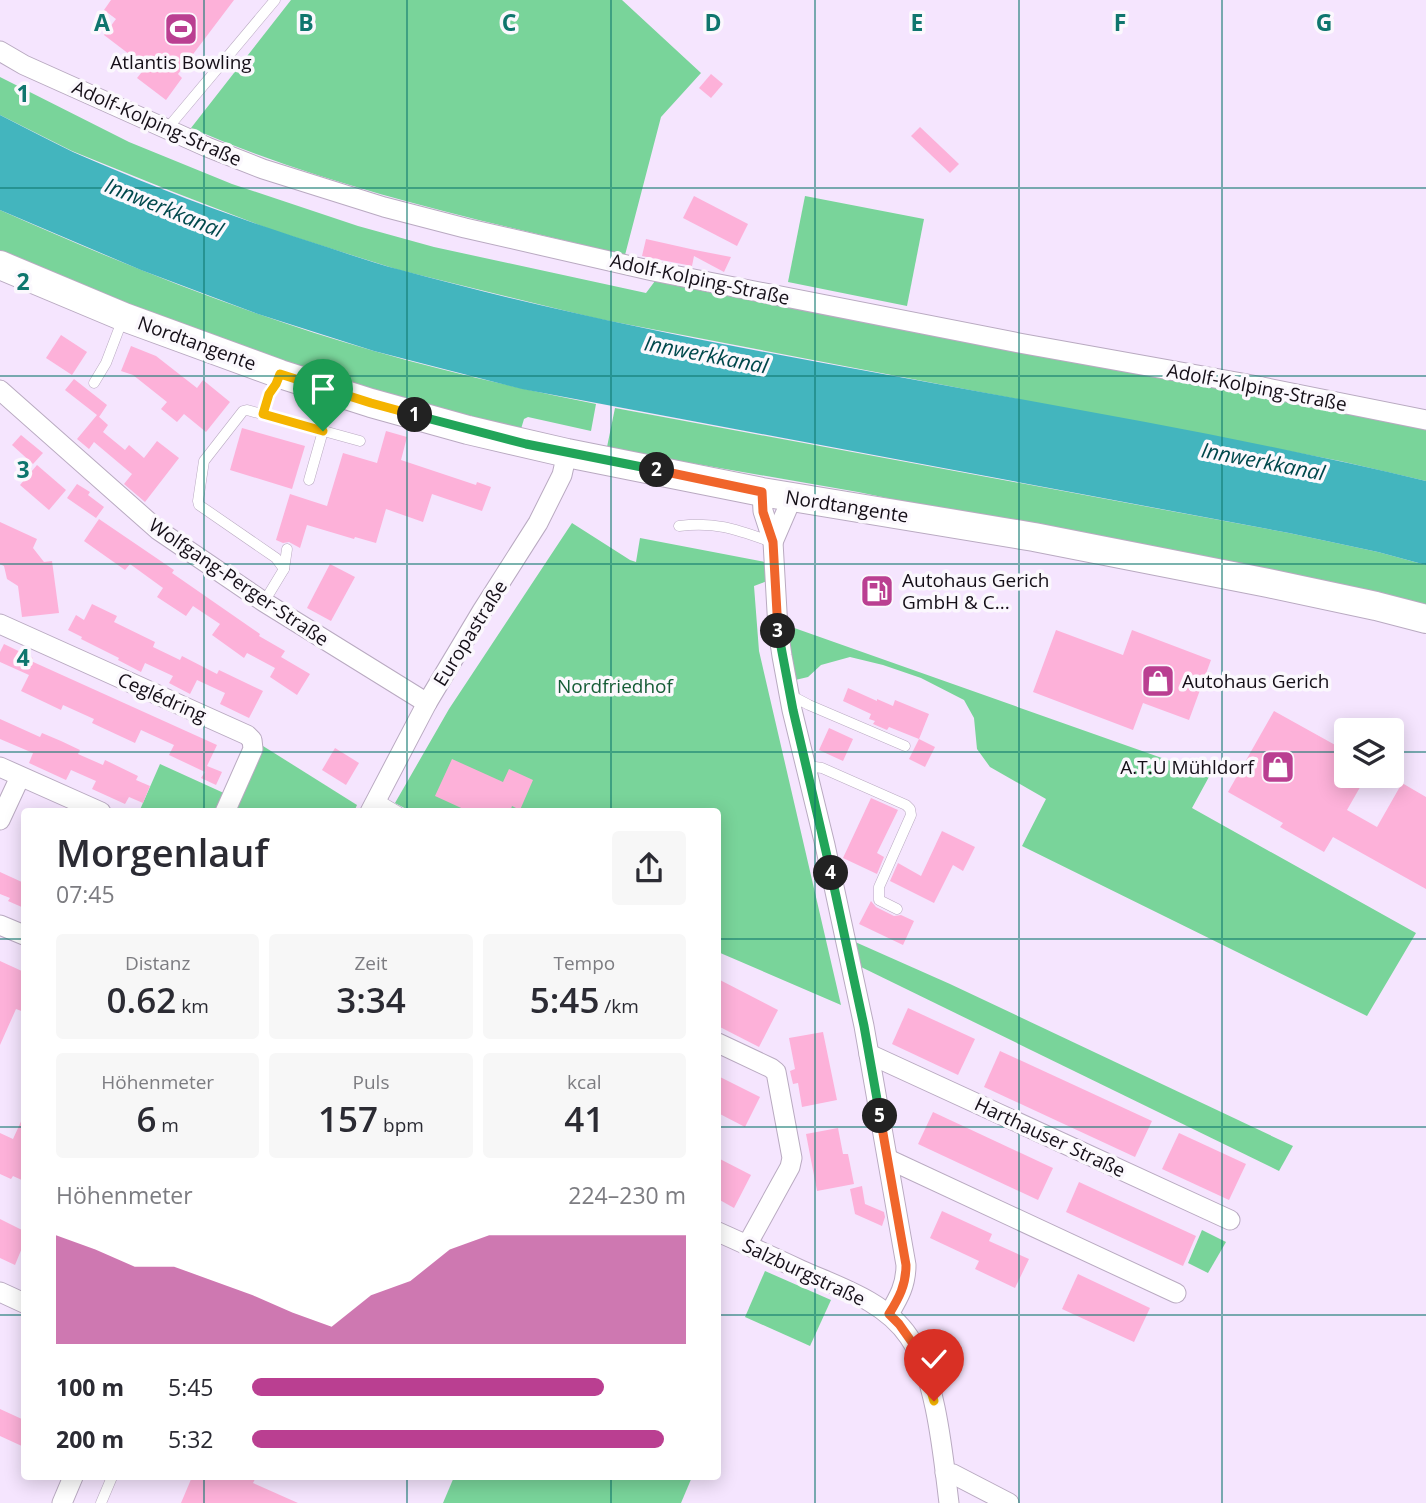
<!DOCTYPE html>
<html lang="de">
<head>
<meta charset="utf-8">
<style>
	:root { --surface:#fff; --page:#f7f7f7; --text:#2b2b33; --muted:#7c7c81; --accent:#ba3f91 }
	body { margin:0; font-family:"Open Sans",sans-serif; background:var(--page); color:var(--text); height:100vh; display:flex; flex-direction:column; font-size:26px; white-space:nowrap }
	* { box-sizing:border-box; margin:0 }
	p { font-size:23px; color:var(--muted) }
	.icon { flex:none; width:38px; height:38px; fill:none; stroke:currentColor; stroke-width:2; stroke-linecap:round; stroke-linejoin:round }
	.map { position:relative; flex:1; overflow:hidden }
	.sheet { position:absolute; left:21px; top:808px; width:700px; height:672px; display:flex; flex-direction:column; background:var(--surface); border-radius:7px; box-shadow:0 4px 18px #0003 }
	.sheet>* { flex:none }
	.buttons { position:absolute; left:1334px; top:718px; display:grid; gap:14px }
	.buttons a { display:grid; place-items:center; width:70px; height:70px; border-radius:7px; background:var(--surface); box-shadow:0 4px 18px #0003; font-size:35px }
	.pin { position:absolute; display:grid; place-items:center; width:60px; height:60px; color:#fff; margin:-72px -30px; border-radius:50% 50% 50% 0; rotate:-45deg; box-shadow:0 0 7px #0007 }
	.pin .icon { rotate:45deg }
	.km { position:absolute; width:35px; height:35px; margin:-18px; border-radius:50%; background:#222; color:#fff; font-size:19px; line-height:35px; text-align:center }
	.round { display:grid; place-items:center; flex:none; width:74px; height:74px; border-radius:7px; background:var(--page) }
	.headline { display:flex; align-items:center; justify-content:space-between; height:119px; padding:0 35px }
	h1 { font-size:38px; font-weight:600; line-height:52px }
	.figures { display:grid; grid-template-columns:repeat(3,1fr); gap:10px; height:119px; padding:7px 35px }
	.figures div { display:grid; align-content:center; border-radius:7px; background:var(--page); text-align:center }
	.figures b { font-size:35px; font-weight:600 }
	.figures small { font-size:19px; font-weight:400 }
	.figures p { font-size:19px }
	.chart { height:196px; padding:14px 35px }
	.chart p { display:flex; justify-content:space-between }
	.chart svg { width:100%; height:126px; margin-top:7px; fill:var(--accent); opacity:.7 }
	ul { padding:0 35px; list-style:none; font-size:23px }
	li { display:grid; grid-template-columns:112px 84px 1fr; align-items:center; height:52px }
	li i { height:18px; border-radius:9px; background:var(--accent) }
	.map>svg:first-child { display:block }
	.green { fill:#79d49a }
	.water { fill:#43b5be }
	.building { fill:#fdb1d9 }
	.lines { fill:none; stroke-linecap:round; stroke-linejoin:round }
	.lane-casing { stroke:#b9aac1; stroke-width:11 }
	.street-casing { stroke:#b9aac1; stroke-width:21 }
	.secondary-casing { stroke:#b9aac1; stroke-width:30 }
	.lane { stroke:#fff; stroke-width:10 }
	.street { stroke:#fff; stroke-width:19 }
	.secondary { stroke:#fff; stroke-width:28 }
	.split-1-casing { stroke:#fff; stroke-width:14 }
	.split-2-casing { stroke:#fff; stroke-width:14 }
	.split-3-casing { stroke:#fff; stroke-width:14 }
	.split-4-casing { stroke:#fff; stroke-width:14 }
	.split-5-casing { stroke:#fff; stroke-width:14 }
	.split-6-casing { stroke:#fff; stroke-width:14 }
	.split-7-casing { stroke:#fff; stroke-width:14 }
	.split-1 { stroke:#f5b400; stroke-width:9 }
	.split-2 { stroke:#22a559; stroke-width:9 }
	.split-3 { stroke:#f0652b; stroke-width:9 }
	.split-4 { stroke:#22a559; stroke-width:9 }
	.split-5 { stroke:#22a559; stroke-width:9 }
	.split-6 { stroke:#f0652b; stroke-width:9 }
	.split-7 { stroke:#f5b400; stroke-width:9 }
	.grid { fill:none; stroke:#0f766e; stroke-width:2; stroke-opacity:0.55 }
	.labels { text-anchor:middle; stroke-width:7; stroke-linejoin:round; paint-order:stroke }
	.poi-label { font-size:19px; fill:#150f18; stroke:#fbf8fd; text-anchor:start }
	.street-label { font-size:19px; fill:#150f18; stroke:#fbf8fd }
	.park-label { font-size:19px; fill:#155c36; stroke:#fbf8fd }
	.water-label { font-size:21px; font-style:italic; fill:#00484c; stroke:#fbf8fd }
	.grid-label { font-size:23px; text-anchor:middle; font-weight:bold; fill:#0f766e; stroke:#fbf8fd; stroke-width:7; stroke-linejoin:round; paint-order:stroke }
</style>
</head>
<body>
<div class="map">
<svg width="1426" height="1503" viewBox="0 0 1426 1503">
	<rect width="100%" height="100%" fill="#f5e5fe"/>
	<g class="green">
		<path d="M291,0H622L701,73L661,117L625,255C479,220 330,188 191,128Z"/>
		<path d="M0,77L129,142L232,184L358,226L434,247L646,293L655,281L869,323L1332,408L1426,430V481L1340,461L599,319L399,270L272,230L171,191L72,151L0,115Z"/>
		<path d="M805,196L924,219L907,306L788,282Z"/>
		<path d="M0,210C121,264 246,314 374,351C447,372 522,389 596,404L591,431L528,417L524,419L521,429L421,405L218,341L0,255Z"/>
		<path d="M615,408L1289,533L1378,552L1426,565V609L858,492L662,458L607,447Z"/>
		<path d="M572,523L630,560L636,562L640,538L765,562L767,581L754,586L759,651L841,1005L718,952V812H412L395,803L449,709Z"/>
		<path d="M783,624L1210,775L1192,808L1416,933L1367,1016L1022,846L1046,799L990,767L977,749L974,718L964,700L921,678L883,665L850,657L821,665L808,677L791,681Z"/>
		<path d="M263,746L357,805L354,812H233Z"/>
		<path d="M160,764L226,794L217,812H139Z"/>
		<path d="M853,941L950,984L1293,1146L1279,1171L859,966Z"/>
		<path d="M1202,1230L1226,1242L1208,1273L1188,1263Z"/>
		<path d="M765,1271L831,1300L810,1346L745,1317Z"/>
		<path d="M454,1477H692L681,1503H443Z"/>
	</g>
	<path class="water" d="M0,115C24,127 48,140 73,152C157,189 243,221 330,248C354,256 377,264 401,270C738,362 1087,400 1426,481V565L1378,552L1289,533L522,389L374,351L258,314L141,270L0,210Z"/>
	<g class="building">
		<path d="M111,0H234L178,74L182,78L166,100L137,78L146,67L104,35L116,19L104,10Z"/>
		<path d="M711,74L723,84L711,98L699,88Z"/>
		<path d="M920,127L959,164L950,173L911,136Z"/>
		<path d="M694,196L748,224L737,246L683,218Z"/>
		<path d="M646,239L695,250L731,257L724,272L694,256L692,266L656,259L642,256Z"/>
		<path d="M61,335L87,352L72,375L46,358Z"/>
		<path d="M131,346L156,356L197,388L203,380L230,402L206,432L184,414L177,422L161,409L167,402L133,375L121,371Z"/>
		<path d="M74,379L107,405L99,417L97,415L108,425L103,432L125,450L129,445L144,458L157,441L179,458L145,502L124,484L132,474L94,442L89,449L77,439L97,415L65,390Z"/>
		<path d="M242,428L305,446L292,489L230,470Z"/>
		<path d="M386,431L407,437L401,460L476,485L477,482L491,487L482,511L432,494L423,522L386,509L376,543L355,537L354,539L307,525L300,548L289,542L283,543L276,540L290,494L327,506L343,453L377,463Z"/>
		<path d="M21,435L43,453L33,464L12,445Z"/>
		<path d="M37,465L66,490L49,510L20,485Z"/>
		<path d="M77,484L90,492L88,495L104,507L96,518L67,498Z"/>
		<path d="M99,519L174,570L172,573L260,634L259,636L285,651L281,657L310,674L297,695L270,677L275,668L247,653L244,658L212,635L220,624L193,606L186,616L157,597L163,588L130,564L125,570L84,541Z"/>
		<path d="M0,522L37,539L33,548L44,562L52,561L59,613L22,617L18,586L7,579L4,566L0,564Z"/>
		<path d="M330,564L355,577L331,621L307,608Z"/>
		<path d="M92,604L117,616L114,622L155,642L153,647L180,660L182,656L217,674L219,670L263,691L249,718L220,704L225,693L197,680L190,694L169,683L173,676L145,663L141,672L118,660L119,658L81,639L82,637L68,630L76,615L84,620Z"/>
		<path d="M1056,630L1123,655L1132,630L1211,660L1189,720L1143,703L1133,730L1033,692Z"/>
		<path d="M4,644L33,658L31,661L217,745L207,766L222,772L216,785L201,778L205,772L169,755L174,745L141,730L135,743L92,723L94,719L63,705L61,710L21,691L29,675L0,662V652Z"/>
		<path d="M848,688L877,701V699L893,706L895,700L929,714L919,739L935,747L925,767L909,759L919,739L889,727L887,730L873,724L875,721L869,719L871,714L843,701Z"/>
		<path d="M1274,711L1346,751V775H1367L1347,810L1377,827L1402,783L1426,797V889L1333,837L1324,852L1280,827L1283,823L1228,792Z"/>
		<path d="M0,719L40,737L42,733L61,741L80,750L78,754L103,765L105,760L138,776L136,780L150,786L143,803L129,797L125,804L92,789L96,781L71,770L66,780L29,763L33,753L0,739Z"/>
		<path d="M829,728L853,739L843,761L819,750Z"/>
		<path d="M335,748L359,763L346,785L322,770Z"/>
		<path d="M452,759L503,782L509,769L533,780L520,810L512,806L510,812H470L435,796Z"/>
		<path d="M871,798L898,810L877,853L884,857L877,874L843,858Z"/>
		<path d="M942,831L975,847L963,871L953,865L934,903L890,881L898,863L921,876Z"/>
		<path d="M0,872L24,883V908L8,901L10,898L0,894Z"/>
		<path d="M871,901L876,907L894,916L901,915L914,921L903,945L859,924Z"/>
		<path d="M0,961L24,972V1012L16,1009L0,1045Z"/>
		<path d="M718,979L778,1010L759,1047L718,1026Z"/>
		<path d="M908,1008L975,1039L958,1075L892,1044Z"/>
		<path d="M823,1032L837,1100L802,1107L798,1083L793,1084L790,1071L795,1069L789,1038Z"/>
		<path d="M1000,1051L1152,1121L1135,1157L984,1087Z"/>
		<path d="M718,1076L760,1097L745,1127L718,1113Z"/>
		<path d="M933,1112L1053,1168L1038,1200L918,1144Z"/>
		<path d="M24,1115V1181L13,1176L11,1179L0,1174V1133L13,1139Z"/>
		<path d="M838,1128L843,1154H848L854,1184L817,1191L806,1134Z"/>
		<path d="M1179,1133L1246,1164L1229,1200L1162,1169Z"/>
		<path d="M718,1158L751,1175L734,1208L718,1199Z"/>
		<path d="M1079,1182L1196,1236L1183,1266L1066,1212Z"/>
		<path d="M862,1186L865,1204L884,1212L885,1217L882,1226L855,1214L850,1189Z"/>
		<path d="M942,1211L992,1234L989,1241L1029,1259L1015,1288L975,1269L979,1261L930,1238Z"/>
		<path d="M0,1219L24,1231V1243L15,1265L0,1258Z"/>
		<path d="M1078,1274L1150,1308L1134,1342L1062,1309Z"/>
		<path d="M0,1409L24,1420V1447L0,1436Z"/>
		<path d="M192,1477H256L253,1483L298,1503H181Z"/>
	</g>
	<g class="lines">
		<defs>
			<g id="lane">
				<path d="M166,130L275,0"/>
				<path d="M94,383L106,363L122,321"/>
				<path d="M263,414L269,394L279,376"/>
				<path d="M309,480L323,431"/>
				<path d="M679,526C716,521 738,530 772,542"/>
				<path d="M284,569L276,558L199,505L198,501L204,461L243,411L247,410L360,441"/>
				<path d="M264,602L284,569L287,549"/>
				<path d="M790,695L809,705L905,746"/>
				<path d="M807,769L815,767L822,768L906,805L910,809L911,815L879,887V900L897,909"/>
				<path d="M377,799L399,812"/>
				<path d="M101,1503L112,1477"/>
			</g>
			<g id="street">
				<path d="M0,51L24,65L207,147L263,169L384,207L465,228L653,271L1019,343L1242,383L1426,420"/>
				<path d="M0,390L158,530L264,602L427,703"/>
				<path d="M762,492L763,511L773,542L778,629L782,656L792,710L825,845L864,1026L906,1265C906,1285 899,1297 889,1314"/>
				<path d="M773,542L792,498"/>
				<path d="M0,624L247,735L252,740L253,749L225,812"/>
				<path d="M0,767L101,812"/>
				<path d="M370,812L427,703L482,611L538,523L562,475L567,453"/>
				<path d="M0,820L20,777"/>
				<path d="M0,925L24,935"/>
				<path d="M718,1043L771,1068L776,1072L792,1158L790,1167L747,1245"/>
				<path d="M869,1054L1230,1220"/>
				<path d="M888,1159L1176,1293"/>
				<path d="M718,1232C745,1244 773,1257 801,1270C839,1287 885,1301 909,1337C936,1376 943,1455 949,1503"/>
				<path d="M0,1292L24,1303"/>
				<path d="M945,1473L953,1474L1009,1503"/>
				<path d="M62,1503L73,1477"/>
			</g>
			<path id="secondary" d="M0,265L124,317L280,374L371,403L468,430L567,453L762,492L1034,537L1268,583L1376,606L1426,619"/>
		</defs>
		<use href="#lane" class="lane-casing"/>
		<use href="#street" class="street-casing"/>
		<use href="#secondary" class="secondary-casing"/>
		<use href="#lane" class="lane"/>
		<use href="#street" class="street"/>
		<use href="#secondary" class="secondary"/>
	</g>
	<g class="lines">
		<defs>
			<path id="split-1" d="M323,431L263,414L269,394L276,384L280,374L371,403L415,415"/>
			<path id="split-2" d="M415,415L526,444L657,470"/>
			<path id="split-3" d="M657,470L762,492L763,512L773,542L778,631"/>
			<path id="split-4" d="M778,631L793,710L831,873"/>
			<path id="split-5" d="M831,873L864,1026L880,1116"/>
			<path id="split-6" d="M880,1116L906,1265C906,1285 899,1298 889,1314L899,1324L916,1348"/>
			<path id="split-7" d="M916,1348L927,1378L934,1401"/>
		</defs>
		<use href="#split-1" class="split-1-casing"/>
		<use href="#split-2" class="split-2-casing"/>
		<use href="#split-3" class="split-3-casing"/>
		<use href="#split-4" class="split-4-casing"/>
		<use href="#split-5" class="split-5-casing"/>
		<use href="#split-6" class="split-6-casing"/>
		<use href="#split-7" class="split-7-casing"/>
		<use href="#split-1" class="split-1"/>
		<use href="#split-2" class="split-2"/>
		<use href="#split-3" class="split-3"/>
		<use href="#split-4" class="split-4"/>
		<use href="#split-5" class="split-5"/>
		<use href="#split-6" class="split-6"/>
		<use href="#split-7" class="split-7"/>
	</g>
	<path class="grid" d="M204,0V812M407,0V812M611,0V812M815,0V1503M1019,0V1503M1222,0V1503M0,188H1426M0,376H1426M0,564H1426M0,752H1346M1391,752H1426M0,939H24M718,939H1426M0,1127H24M718,1127H1426M0,1315H24M718,1315H1426M204,1477V1503M407,1477V1503M611,1477V1503"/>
	<defs>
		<symbol id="stadium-square" viewBox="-11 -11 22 22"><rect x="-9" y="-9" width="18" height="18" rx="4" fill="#ba3f91" stroke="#fbf8fd"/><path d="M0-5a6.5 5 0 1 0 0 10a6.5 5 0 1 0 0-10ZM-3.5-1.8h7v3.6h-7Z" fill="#fff"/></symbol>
		<symbol id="fuel-square" viewBox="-11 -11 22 22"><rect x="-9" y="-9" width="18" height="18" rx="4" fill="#ba3f91" stroke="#fbf8fd"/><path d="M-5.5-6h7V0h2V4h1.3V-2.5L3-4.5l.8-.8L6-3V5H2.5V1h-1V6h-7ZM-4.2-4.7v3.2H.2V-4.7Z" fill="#fff"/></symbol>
		<symbol id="shop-square" viewBox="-11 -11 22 22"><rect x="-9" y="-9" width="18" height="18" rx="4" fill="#ba3f91" stroke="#fbf8fd"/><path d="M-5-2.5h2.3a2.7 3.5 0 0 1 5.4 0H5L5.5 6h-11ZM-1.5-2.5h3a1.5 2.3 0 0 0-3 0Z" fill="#fff"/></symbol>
	</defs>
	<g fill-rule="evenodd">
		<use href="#stadium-square" x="162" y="10" width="38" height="38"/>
		<use href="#fuel-square" x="858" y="572" width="38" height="38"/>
		<use href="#shop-square" x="1139" y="662" width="38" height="38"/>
		<use href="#shop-square" x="1259" y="748" width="38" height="38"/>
	</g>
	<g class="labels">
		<g class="poi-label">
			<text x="181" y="69" text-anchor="middle">Atlantis Bowling</text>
			<text x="902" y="587">Autohaus Gerich<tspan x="902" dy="22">GmbH &amp; C...</tspan></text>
			<text x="1182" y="688">Autohaus Gerich</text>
			<text x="1254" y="774" text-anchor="end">A.T.U Mühldorf</text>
		</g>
		<g class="street-label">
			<text transform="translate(157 123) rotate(24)" y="7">Adolf-Kolping-Straße</text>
			<text transform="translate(700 279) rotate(12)" y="7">Adolf-Kolping-Straße</text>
			<text transform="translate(197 343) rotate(20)" y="7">Nordtangente</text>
			<text transform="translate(1257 387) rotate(11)" y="7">Adolf-Kolping-Straße</text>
			<text transform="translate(847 506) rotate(9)" y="7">Nordtangente</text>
			<text transform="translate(239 582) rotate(34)" y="7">Wolfgang-Perger-Straße</text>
			<text transform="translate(470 633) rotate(-58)" y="7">Europastraße</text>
			<text transform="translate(162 697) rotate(24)" y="7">Ceglédring</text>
			<text transform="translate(1050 1137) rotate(25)" y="7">Harthauser Straße</text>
			<text transform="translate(804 1272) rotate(25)" y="7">Salzburgstraße</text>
		</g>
		<g class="park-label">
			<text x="615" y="693">Nordfriedhof</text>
		</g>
		<g class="water-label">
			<text transform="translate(164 208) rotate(22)" y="7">Innwerkkanal</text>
			<text transform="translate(706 355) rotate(11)" y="7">Innwerkkanal</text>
			<text transform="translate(1263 462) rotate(11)" y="7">Innwerkkanal</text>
		</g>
	</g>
	<g class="grid-label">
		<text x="102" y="31">A</text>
		<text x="306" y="31">B</text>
		<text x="509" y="31">C</text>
		<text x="713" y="31">D</text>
		<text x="917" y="31">E</text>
		<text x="1120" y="31">F</text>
		<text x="1324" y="31">G</text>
		<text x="23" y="102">1</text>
		<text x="23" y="290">2</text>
		<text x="23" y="478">3</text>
		<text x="23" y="666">4</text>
	</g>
</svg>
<div class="buttons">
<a><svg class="icon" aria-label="layers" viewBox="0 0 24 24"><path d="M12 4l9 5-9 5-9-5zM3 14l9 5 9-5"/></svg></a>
</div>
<div class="pin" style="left:323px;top:431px;background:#1e9e55"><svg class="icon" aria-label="arrive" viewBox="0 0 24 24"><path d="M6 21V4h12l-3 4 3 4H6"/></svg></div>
<div class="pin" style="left:934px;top:1401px;background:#d93025"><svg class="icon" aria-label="check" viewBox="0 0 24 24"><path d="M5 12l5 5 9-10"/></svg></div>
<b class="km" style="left:415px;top:415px">1</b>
<b class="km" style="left:657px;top:470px">2</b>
<b class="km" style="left:778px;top:631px">3</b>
<b class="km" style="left:831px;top:873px">4</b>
<b class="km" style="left:880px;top:1116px">5</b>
<section class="sheet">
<div class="headline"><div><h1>Morgenlauf</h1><p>07:45</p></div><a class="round"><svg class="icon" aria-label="share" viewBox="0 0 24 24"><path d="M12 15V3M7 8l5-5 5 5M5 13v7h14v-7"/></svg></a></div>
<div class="figures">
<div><p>Distanz</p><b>0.62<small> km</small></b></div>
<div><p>Zeit</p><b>3:34</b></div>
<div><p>Tempo</p><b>5:45<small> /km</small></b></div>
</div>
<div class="figures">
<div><p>Höhenmeter</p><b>6<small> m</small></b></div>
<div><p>Puls</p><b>157<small> bpm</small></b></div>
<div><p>kcal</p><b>41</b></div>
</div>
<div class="chart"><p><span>Höhenmeter</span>224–230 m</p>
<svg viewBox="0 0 160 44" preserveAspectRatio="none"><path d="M0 44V6L10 11L20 17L30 17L40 22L50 27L60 33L70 38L80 27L90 22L100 11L110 6L120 6L130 6L140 6L150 6L160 6V44z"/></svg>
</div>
<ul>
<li><b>100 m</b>5:45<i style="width:81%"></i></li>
<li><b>200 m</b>5:32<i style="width:95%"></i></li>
</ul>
</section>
</div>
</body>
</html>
